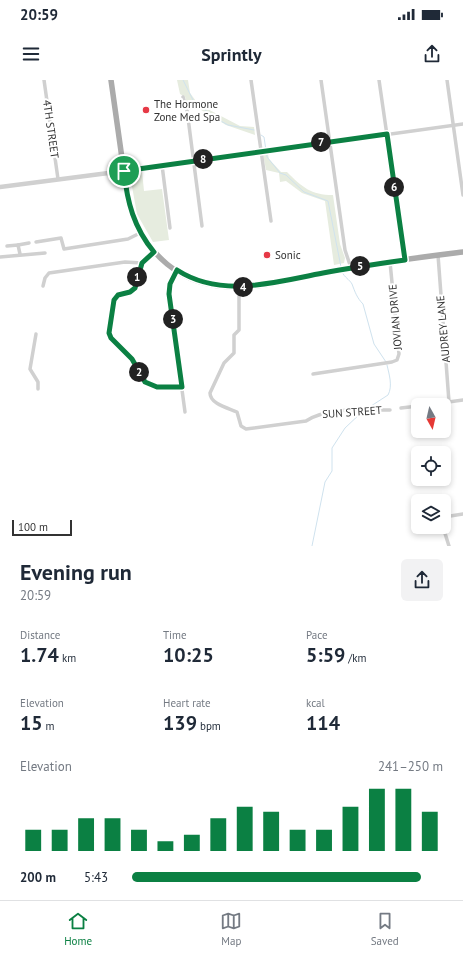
<!DOCTYPE html>
<html lang="en">
<head>
<meta charset="utf-8">
<style>
	:root { --surface:#fff; --page:#f2f2f3; --text:#1f2937; --muted:#747a83; --line:#e0e1e3; --accent:#0b8043 }
	body { margin:0; font-family:"PT Sans",sans-serif; background:var(--page); color:var(--text); height:100vh; display:flex; flex-direction:column; font-size:15px; white-space:nowrap }
	* { box-sizing:border-box; margin:0 }
	p { font-size:13px; color:var(--muted) }
	.icon { flex:none; width:22px; height:22px; fill:none; stroke:currentColor; stroke-width:2; stroke-linecap:round; stroke-linejoin:round }
	.map { position:relative; height:466px; overflow:hidden }
	.panel { display:flex; flex-direction:column; background:var(--surface); flex:1 }
	.panel>* { flex:none }
	.needle { width:26px; rotate:172deg }
	.fabs { position:absolute; left:411px; top:318px; display:grid; gap:8px }
	.fabs a { display:grid; place-items:center; width:40px; height:40px; border-radius:6px; background:var(--surface); box-shadow:0 2px 6px #0003; font-size:20px }
	.scale { position:absolute; left:12px; bottom:10px; width:60px; box-sizing:border-box; padding-left:4px; border:2px solid #333; border-top:0; font-size:11px; line-height:14px; white-space:nowrap; color:#333; -webkit-text-stroke:3px #fff; paint-order:stroke }
	.pin { position:absolute; display:grid; place-items:center; width:34px; height:34px; color:#fff; margin:-17px; border:2px solid #fff; border-radius:50%; box-shadow:0 1px 4px #0007 }
	.km { position:absolute; width:20px; height:20px; margin:-10px; border-radius:50%; background:#222; color:#fff; font-size:11px; line-height:20px; text-align:center }
	.round { display:grid; place-items:center; flex:none; width:42px; height:42px; border-radius:6px; background:var(--page) }
	.headline { display:flex; align-items:center; justify-content:space-between; height:68px; padding:0 20px }
	h1 { font-size:22px; font-weight:700; line-height:30px }
	.stats { display:grid; grid-template-columns:repeat(3,1fr); gap:6px; height:68px; padding:4px 20px }
	.stats div { display:grid; align-content:center }
	.stats b { font-size:20px; font-weight:700 }
	.stats small { font-size:11px; font-weight:400 }
	.stats p { font-size:11px }
	.chart { height:112px; padding:8px 20px }
	.chart p { display:flex; justify-content:space-between }
	.chart svg { width:100%; height:72px; margin-top:4px; stroke:var(--accent); stroke-width:6 }
	ul { padding:0 20px; list-style:none; font-size:13px }
	li { display:grid; grid-template-columns:64px 48px 1fr; align-items:center; height:30px }
	li i { height:10px; border-radius:5px; background:var(--accent) }
	.status { display:flex; justify-content:space-between; align-items:center; height:28px; padding:0 20px; background:var(--surface); direction:ltr }
	.status svg { height:11px; fill:currentColor }
	header { display:flex; justify-content:space-between; align-items:center; height:52px; padding:0 20px; background:var(--surface); font-size:18px; font-weight:700 }
	.tab-bar { display:flex; justify-content:space-around; align-items:center; height:56px; border-top:1px solid var(--line); background:var(--surface); font-size:11px; color:var(--muted) }
	.tab-bar a { display:grid; justify-items:center; gap:2px }
	.tab-bar .on { color:var(--accent) }
	.map>svg:first-child { display:block }
	.green { fill:#e6ecdf }
	.lines { fill:none; stroke-linecap:round; stroke-linejoin:round }
	.stream { stroke:#cfe2ee; stroke-width:1 }
	.minor { stroke:#d0d0d0; stroke-width:3.5 }
	.tertiary { stroke:#d0d0d0; stroke-width:4.5 }
	.primary { stroke:#ababab; stroke-width:5.5 }
	.route-casing { stroke:#fff; stroke-width:8 }
	.route { stroke:#0b8043; stroke-width:5 }
	.poi-dot { fill:#e63946; stroke:#fff; stroke-width:1.5 }
	.labels { text-anchor:middle; stroke-width:4; stroke-linejoin:round; paint-order:stroke }
	.poi-label { font-size:11px; fill:#333; stroke:#fff; text-anchor:start }
	.street-label { font-size:11px; fill:#333; stroke:#fff }
</style>
</head>
<body>
<div class="status"><b>20:59</b><svg viewBox="0 0 49 12"><path d="M0 12V9h3v3zM5 12V6h3v6zM10 12V3h3v9zM15 12V0h3v12zM26 1h20v11H26zM47 4h2v5h-2z"/></svg></div>
<header><svg class="icon" aria-label="menu" viewBox="0 0 24 24"><path d="M4 6h16M4 12h16M4 18h16"/></svg>Sprintly<svg class="icon" aria-label="share" viewBox="0 0 24 24"><path d="M12 15V3M7 8l5-5 5 5M5 13v7h14v-7"/></svg></header>
<div class="map">
<svg width="463" height="466" viewBox="0 0 463 466">
	<rect width="100%" height="100%" fill="#fff"/>
	<g class="green">
		<path d="M177,0H188L190,13L198,24L240,46L254,47L255,55L226,45L193,25L188,26L185,17L180,14Z"/>
		<path d="M263,74H268L269,79L281,92H287C302,107 311,115 333,115L340,164L345,178L344,183L334,185L325,121L302,113L286,101L280,102L279,93L266,90Z"/>
		<path d="M142,91L144,111L162,109L169,160L153,162L137,134L131,101L136,93Z"/>
	</g>
	<g class="lines">
		<g class="stream">
			<path d="M183,0L194,22L219,40L228,45L254,50"/>
			<path d="M261,55L264,57L267,77L280,93L286,95L304,112L328,121L341,187"/>
			<path d="M342,192C345,198 349,199 352,204C355,212 357,218 363,224L374,264L386,282"/>
			<path d="M368,328L388,315C393,306 389,294 387,285"/>
			<path d="M312,466L325,402L332,391V368L345,348L362,332"/>
		</g>
		<g class="minor">
			<path d="M44,0L58,99"/>
			<path d="M251,0L271,141"/>
			<path d="M321,0L345,170L351,188"/>
			<path d="M379,0L405,180"/>
			<path d="M447,0L463,115"/>
			<path d="M183,17L187,30L202,146"/>
			<path d="M162,85L170,148"/>
			<path d="M124,91L463,44"/>
			<path d="M36,162L61,158L64,169L128,159L140,153"/>
			<path d="M18,165L29,163"/>
			<path d="M7,166L18,165L20,174"/>
			<path d="M154,172L142,183L135,208L130,212L118,215L114,220L109,253L111,258L132,279L145,302L157,307H182"/>
			<path d="M438,175L449,322"/>
			<path d="M0,177L45,173"/>
			<path d="M177,190L170,203L169,214L185,332"/>
			<path d="M43,206L45,198L49,193L125,182L142,183"/>
			<path d="M239,207V250L234,255V273L224,283L210,313C210,324 228,328 237,332L241,346L246,349L306,341C327,327 366,330 390,330"/>
			<path d="M36,254L30,289L38,302V309"/>
			<path d="M313,294L392,282L397,280L399,274L390,182"/>
			<path d="M427,325L463,320"/>
			<path d="M401,328L418,326"/>
			<path d="M444,437L463,434"/>
			<path d="M443,447L449,466"/>
		</g>
		<path class="tertiary" d="M0,107L124,91"/>
		<path class="primary" d="M111,0L128,121C144,174 180,208 238,207C270,207 310,195 343,189C382,182 423,177 463,172"/>
	</g>
	<g class="lines">
		<defs>
			<path id="route" d="M387,54L405,180C377,184 350,188 323,193C275,202 222,219 177,190L170,204L169,214L182,307H157L145,302L132,279L111,258L109,253L114,220L118,215L130,212L135,208L142,183L154,172C134,148 127,122 124,91Z"/>
		</defs>
		<use href="#route" class="route-casing"/>
		<use href="#route" class="route"/>
	</g>
	<g class="poi-dot">
		<circle cx="146" cy="30" r="4"/>
		<circle cx="267" cy="175" r="4"/>
	</g>
	<g class="labels">
		<g class="poi-label">
			<text x="154" y="28">The Hormone<tspan x="154" dy="13">Zone Med Spa</tspan></text>
			<text x="275" y="179">Sonic</text>
		</g>
		<g class="street-label">
			<text transform="translate(51 49) rotate(82)" y="4">4TH STREET</text>
			<text transform="translate(395 237) rotate(-95)" y="4">JOVIAN DRIVE</text>
			<text transform="translate(443 249) rotate(-95)" y="4">AUDREY LANE</text>
			<text transform="translate(352 332) rotate(-4)" y="4">SUN STREET</text>
		</g>
	</g>
</svg>
<div class="fabs">
<a><svg class="needle" viewBox="-14 -14 28 28"><path d="M0-13l5 13h-10z" fill="#e53935"/><path d="M0 13l5-13h-10z" fill="#747a83"/></svg></a>
<a><svg class="icon" aria-label="locate" viewBox="0 0 24 24"><circle cx="12" cy="12" r="6"/><path d="M12 2v4M12 18v4M2 12h4M18 12h4"/></svg></a>
<a><svg class="icon" aria-label="layers" viewBox="0 0 24 24"><path d="M12 4l9 5-9 5-9-5zM3 14l9 5 9-5"/></svg></a>
</div>
<div class="scale">100 m</div>
<div class="pin" style="left:124px;top:91px;background:#1e9e55"><svg class="icon" aria-label="arrive" viewBox="0 0 24 24"><path d="M6 21V4h12l-3 4 3 4H6"/></svg></div>
<b class="km" style="left:137px;top:197px">1</b>
<b class="km" style="left:139px;top:292px">2</b>
<b class="km" style="left:173px;top:239px">3</b>
<b class="km" style="left:243px;top:207px">4</b>
<b class="km" style="left:360px;top:186px">5</b>
<b class="km" style="left:394px;top:107px">6</b>
<b class="km" style="left:321px;top:62px">7</b>
<b class="km" style="left:203px;top:79px">8</b>
</div>
<section class="panel">
<div class="headline"><div><h1>Evening run</h1><p>20:59</p></div><a class="round"><svg class="icon" aria-label="share" viewBox="0 0 24 24"><path d="M12 15V3M7 8l5-5 5 5M5 13v7h14v-7"/></svg></a></div>
<div class="stats">
<div><p>Distance</p><b>1.74<small> km</small></b></div>
<div><p>Time</p><b>10:25</b></div>
<div><p>Pace</p><b>5:59<small> /km</small></b></div>
</div>
<div class="stats">
<div><p>Elevation</p><b>15<small> m</small></b></div>
<div><p>Heart rate</p><b>139<small> bpm</small></b></div>
<div><p>kcal</p><b>114</b></div>
</div>
<div class="chart"><p><span>Elevation</span>241–250 m</p>
<svg viewBox="0 0 160 44" preserveAspectRatio="none"><path d="M5 44V31M15 44V31M25 44V24M35 44V24M45 44V31M55 44V38M65 44V34M75 44V24M85 44V17M95 44V20M105 44V31M115 44V31M125 44V17M135 44V6M145 44V6M155 44V20"/></svg>
</div>
<ul>
<li><b>200 m</b>5:43<i style="width:93%"></i></li>
</ul>
</section>
<nav class="tab-bar">
<a class="on"><svg class="icon" aria-label="home" viewBox="0 0 24 24"><path d="M3 11l9-7 9 7M6 9v11h12V9"/></svg>Home</a>
<a><svg class="icon" aria-label="map" viewBox="0 0 24 24"><path d="M3 6l6-2 6 2 6-2v14l-6 2-6-2-6 2zM9 4v14M15 6v14"/></svg>Map</a>
<a><svg class="icon" aria-label="saved" viewBox="0 0 24 24"><path d="M7 4h10v16l-5-4-5 4z"/></svg>Saved</a>
</nav>
</body>
</html>
